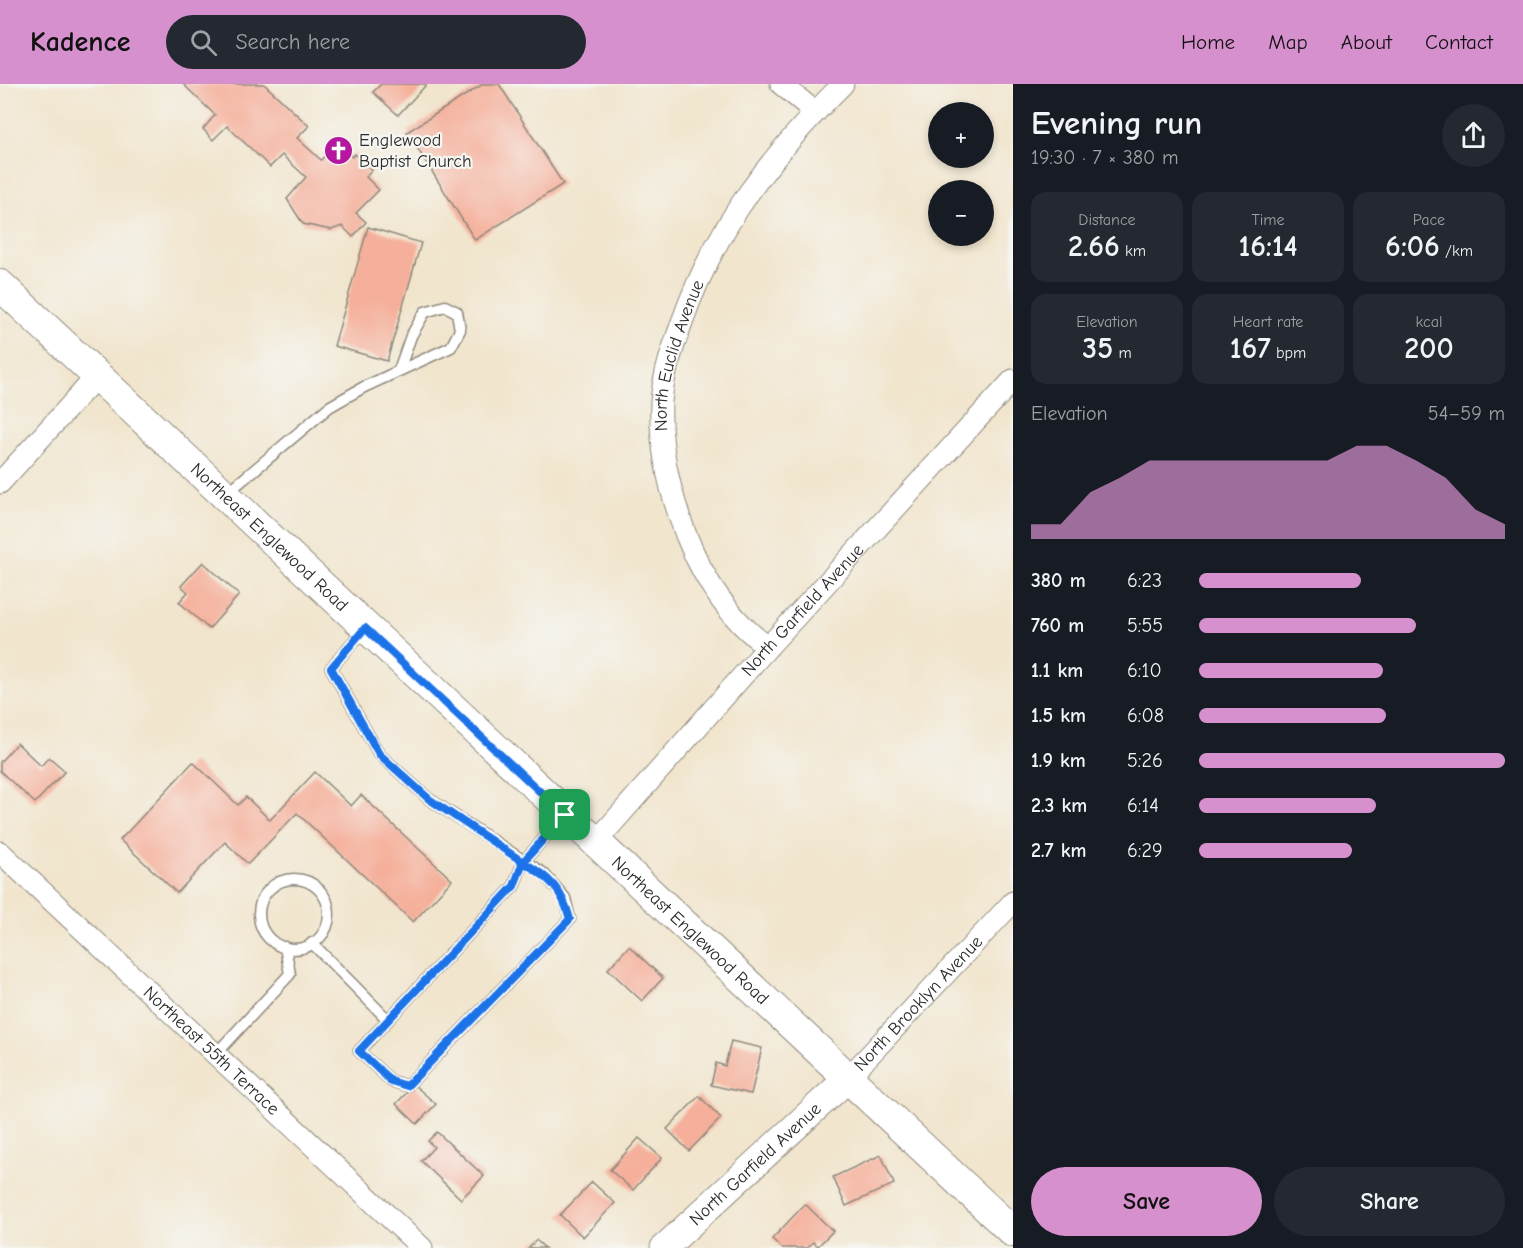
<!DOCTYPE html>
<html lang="en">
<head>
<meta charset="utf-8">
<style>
	:root { --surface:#171b24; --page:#242831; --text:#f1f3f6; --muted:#9ea1a6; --accent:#d690ce }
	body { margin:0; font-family:"Comic Neue",sans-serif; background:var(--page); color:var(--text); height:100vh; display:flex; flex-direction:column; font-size:22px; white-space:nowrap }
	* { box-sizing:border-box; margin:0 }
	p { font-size:20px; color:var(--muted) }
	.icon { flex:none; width:33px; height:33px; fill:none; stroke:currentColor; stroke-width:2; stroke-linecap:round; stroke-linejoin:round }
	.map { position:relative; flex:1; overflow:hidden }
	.panel { display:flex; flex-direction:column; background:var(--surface); width:510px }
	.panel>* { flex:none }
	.buttons { position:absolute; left:928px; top:18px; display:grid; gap:12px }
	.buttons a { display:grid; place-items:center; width:66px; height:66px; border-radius:50%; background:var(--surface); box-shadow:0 3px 9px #0003; font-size:30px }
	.pin { position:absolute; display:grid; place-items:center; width:51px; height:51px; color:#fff; margin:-26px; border-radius:12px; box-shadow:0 3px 9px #0006 }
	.round { display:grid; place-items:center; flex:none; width:63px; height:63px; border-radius:32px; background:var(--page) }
	.headline { display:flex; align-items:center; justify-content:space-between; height:102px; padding:0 18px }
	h1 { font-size:33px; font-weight:800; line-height:45px }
	.stats { display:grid; grid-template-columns:repeat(3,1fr); gap:9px; height:102px; padding:6px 18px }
	.stats div { display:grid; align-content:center; border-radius:15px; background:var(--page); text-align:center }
	.stats b { font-size:30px; font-weight:800 }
	.stats small { font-size:16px; font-weight:400 }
	.stats p { font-size:16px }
	.chart { height:168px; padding:12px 18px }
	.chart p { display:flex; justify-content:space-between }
	.chart svg { width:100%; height:108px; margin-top:6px; fill:var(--accent); opacity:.7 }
	.primary-button { display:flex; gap:12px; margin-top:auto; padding:12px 18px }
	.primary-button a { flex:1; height:69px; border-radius:36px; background:var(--accent); color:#111; font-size:24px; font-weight:800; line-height:69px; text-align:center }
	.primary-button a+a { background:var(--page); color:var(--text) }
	ul { padding:0 18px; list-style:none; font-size:20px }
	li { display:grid; grid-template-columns:96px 72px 1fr; align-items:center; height:45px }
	li i { height:15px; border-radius:8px; background:var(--accent) }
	header { display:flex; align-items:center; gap:36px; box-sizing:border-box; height:84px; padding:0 30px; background:var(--accent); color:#111 }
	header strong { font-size:28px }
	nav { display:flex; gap:33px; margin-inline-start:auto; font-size:21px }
	.search { width:420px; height:54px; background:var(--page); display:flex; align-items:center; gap:15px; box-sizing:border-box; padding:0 21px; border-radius:33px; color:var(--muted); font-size:22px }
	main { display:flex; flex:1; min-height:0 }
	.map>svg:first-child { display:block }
	.building { fill:#f5af9a }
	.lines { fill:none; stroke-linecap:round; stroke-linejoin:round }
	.service-casing { stroke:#8e887c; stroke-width:13 }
	.minor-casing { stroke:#8e887c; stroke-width:23 }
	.tertiary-casing { stroke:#8e887c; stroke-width:29 }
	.secondary-casing { stroke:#8e887c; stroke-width:32 }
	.service { stroke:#fff; stroke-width:10 }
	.minor { stroke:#fff; stroke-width:21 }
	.tertiary { stroke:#fff; stroke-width:27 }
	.secondary { stroke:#fff; stroke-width:30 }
	.route-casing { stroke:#fff; stroke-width:12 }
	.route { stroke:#1a73e8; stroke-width:8 }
	.labels { text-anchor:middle; stroke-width:4.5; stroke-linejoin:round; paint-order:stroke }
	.poi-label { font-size:18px; fill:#2b2b2b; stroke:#f6f6f2; text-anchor:start }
	.street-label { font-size:18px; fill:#2b2b2b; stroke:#f6f6f2 }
</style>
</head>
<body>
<header>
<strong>Kadence</strong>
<div class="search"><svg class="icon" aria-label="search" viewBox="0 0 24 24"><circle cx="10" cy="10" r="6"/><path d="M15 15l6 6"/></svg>Search here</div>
<nav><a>Home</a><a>Map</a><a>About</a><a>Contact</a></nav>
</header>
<main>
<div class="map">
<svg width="1013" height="1164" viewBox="0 0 1013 1164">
	<rect width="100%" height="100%" fill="#f6f6f2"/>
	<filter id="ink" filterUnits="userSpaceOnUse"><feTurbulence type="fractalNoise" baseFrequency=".0167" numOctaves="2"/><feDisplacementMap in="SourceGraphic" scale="12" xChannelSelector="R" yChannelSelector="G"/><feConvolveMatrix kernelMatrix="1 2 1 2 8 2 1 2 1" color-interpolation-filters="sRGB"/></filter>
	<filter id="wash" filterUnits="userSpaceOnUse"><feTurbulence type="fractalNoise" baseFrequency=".008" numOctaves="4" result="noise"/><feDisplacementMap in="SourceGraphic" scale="24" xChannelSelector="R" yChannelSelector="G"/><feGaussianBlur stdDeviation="1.35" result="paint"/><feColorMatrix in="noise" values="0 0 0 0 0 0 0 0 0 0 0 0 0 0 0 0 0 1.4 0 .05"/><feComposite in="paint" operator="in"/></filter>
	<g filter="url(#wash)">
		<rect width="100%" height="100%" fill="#f1e5cd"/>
		<g id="blocks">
			<g class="building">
				<path d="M183,0H264L309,42L297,54L321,76L337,59L352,73L355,70L372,86L366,93L379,106L356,129L366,138L353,153L342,142L331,146L303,140L287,115L306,93L282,71L270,83L227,42L213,56L203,45L215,31Z"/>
				<path d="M381,0H425L426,1L398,31L373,8Z"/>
				<path d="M483,0H499L563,100L475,156L407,48Z"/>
				<path d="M368,143L421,159L387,277L334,262Z"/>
				<path d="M203,478L239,511L209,545L179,518L188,508L181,502Z"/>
				<path d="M17,659L41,682L49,673L65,687L35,719L0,687V678Z"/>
				<path d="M193,678L238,721L246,713L270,736L315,688L351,722L361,711L452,796L413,838L297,729L248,780L225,758L177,809L120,756Z"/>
				<path d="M629,862L663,894L642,917L608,885Z"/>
				<path d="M731,957L762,964L751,1010L711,1001L716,979L725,982Z"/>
				<path d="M414,1001L436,1020L417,1040L396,1020Z"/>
				<path d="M699,1012L721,1034L689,1067L667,1045Z"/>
				<path d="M437,1048L484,1092L461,1115L421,1077L434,1063L428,1057Z"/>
				<path d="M639,1054L662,1074L633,1106L610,1086Z"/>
				<path d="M881,1071L894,1100L846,1122L833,1093Z"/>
				<path d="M592,1098L615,1119L583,1153L560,1131Z"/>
				<path d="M805,1120L833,1147L818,1162L813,1158L807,1164H782L772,1155Z"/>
				<path d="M536,1156L545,1164H529Z"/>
			</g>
		</g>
	</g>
	<g filter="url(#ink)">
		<use href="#blocks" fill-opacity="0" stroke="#8e887c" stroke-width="1.5"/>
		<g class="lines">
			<defs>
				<g id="service">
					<path d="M227,409L329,323L364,303L451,263L460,246L457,228L445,222L425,228L411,252L399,286"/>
					<path d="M365,544L331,584L379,670L429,715L544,790L565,814L570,835L407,1002L391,997L359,967L388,936"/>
					<circle cx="294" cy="830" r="35"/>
					<path d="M312,859L388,936L514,802L523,778L565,731"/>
					<path d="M215,971L290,890L285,863"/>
				</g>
				<g id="minor">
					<path d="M781,0L815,28"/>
					<path d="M0,399L97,292"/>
					<path id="s1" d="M768,563C730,536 703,494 686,451C670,409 659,363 661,318C663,292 673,263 682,238C716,142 771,71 843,0"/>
					<path id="s2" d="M595,759L768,563L1013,296"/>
					<path id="s3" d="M0,768L422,1164"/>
					<path id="s4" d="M847,995L1013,818"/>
				</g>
				<g id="tertiary">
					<path id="s5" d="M664,1164L847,995"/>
				</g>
				<g id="secondary">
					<path id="s6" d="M0,201L1013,1148"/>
				</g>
			</defs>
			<use href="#service" class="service-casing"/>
			<use href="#minor" class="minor-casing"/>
			<use href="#tertiary" class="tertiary-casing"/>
			<use href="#secondary" class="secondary-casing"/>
			<use href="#service" class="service"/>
			<use href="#minor" class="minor"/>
			<use href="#tertiary" class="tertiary"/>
			<use href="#secondary" class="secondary"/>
		</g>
	</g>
	<g class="lines" filter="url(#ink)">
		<defs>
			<path id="route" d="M565,731L365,544L331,584L379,670L429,715L523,778L514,802L359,967L391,997L407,1002L570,835C562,805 549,793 523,778L565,731"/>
		</defs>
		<use href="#route" class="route-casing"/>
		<use href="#route" class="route"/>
	</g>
	<defs>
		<symbol id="church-disc" viewBox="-11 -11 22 22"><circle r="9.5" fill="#b5179e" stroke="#f6f6f2"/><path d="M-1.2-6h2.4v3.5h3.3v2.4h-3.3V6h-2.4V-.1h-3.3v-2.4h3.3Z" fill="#fff"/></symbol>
	</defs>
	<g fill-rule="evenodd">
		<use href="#church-disc" x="322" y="50" width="33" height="33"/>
	</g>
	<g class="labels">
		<g class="poi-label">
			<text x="359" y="62">Englewood<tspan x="359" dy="21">Baptist Church</tspan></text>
		</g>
		<g class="street-label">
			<text dy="6" stroke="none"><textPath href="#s1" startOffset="326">North Euclid Avenue</textPath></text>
			<text dy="6" stroke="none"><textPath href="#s6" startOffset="369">Northeast Englewood Road</textPath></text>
			<text dy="6" stroke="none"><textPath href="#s2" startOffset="312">North Garfield Avenue</textPath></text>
			<text dy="6" stroke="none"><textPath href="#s6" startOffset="945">Northeast Englewood Road</textPath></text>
			<text dy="6" stroke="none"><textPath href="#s4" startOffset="104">North Brooklyn Avenue</textPath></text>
			<text dy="6" stroke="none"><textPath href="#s3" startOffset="290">Northeast 55th Terrace</textPath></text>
			<text dy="6" stroke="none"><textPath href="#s5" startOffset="124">North Garfield Avenue</textPath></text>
		</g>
	</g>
</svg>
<div class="buttons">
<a>+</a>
<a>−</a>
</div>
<div class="pin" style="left:565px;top:731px;background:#1e9e55"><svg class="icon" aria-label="arrive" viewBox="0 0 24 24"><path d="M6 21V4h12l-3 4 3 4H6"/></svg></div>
</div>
<section class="panel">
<div class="headline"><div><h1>Evening run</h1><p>19:30 · 7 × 380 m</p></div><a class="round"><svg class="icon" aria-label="share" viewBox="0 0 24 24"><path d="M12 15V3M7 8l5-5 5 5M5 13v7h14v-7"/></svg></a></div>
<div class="stats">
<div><p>Distance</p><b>2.66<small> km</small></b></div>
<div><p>Time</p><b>16:14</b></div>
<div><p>Pace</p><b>6:06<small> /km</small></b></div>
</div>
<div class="stats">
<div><p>Elevation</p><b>35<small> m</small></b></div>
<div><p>Heart rate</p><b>167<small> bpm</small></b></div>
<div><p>kcal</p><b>200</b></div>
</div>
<div class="chart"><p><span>Elevation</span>54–59 m</p>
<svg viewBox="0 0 160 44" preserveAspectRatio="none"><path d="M0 44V38L10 38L20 25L30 19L40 12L50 12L60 12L70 12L80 12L90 12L100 12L110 6L120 6L130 12L140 19L150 32L160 38V44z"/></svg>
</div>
<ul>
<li><b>380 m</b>6:23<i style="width:53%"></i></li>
<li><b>760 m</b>5:55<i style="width:71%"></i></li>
<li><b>1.1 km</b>6:10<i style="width:60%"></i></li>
<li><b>1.5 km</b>6:08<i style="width:61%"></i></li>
<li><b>1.9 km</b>5:26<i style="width:100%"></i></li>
<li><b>2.3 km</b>6:14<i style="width:58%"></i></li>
<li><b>2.7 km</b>6:29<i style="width:50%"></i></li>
</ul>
<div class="primary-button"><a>Save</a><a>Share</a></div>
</section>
</main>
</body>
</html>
